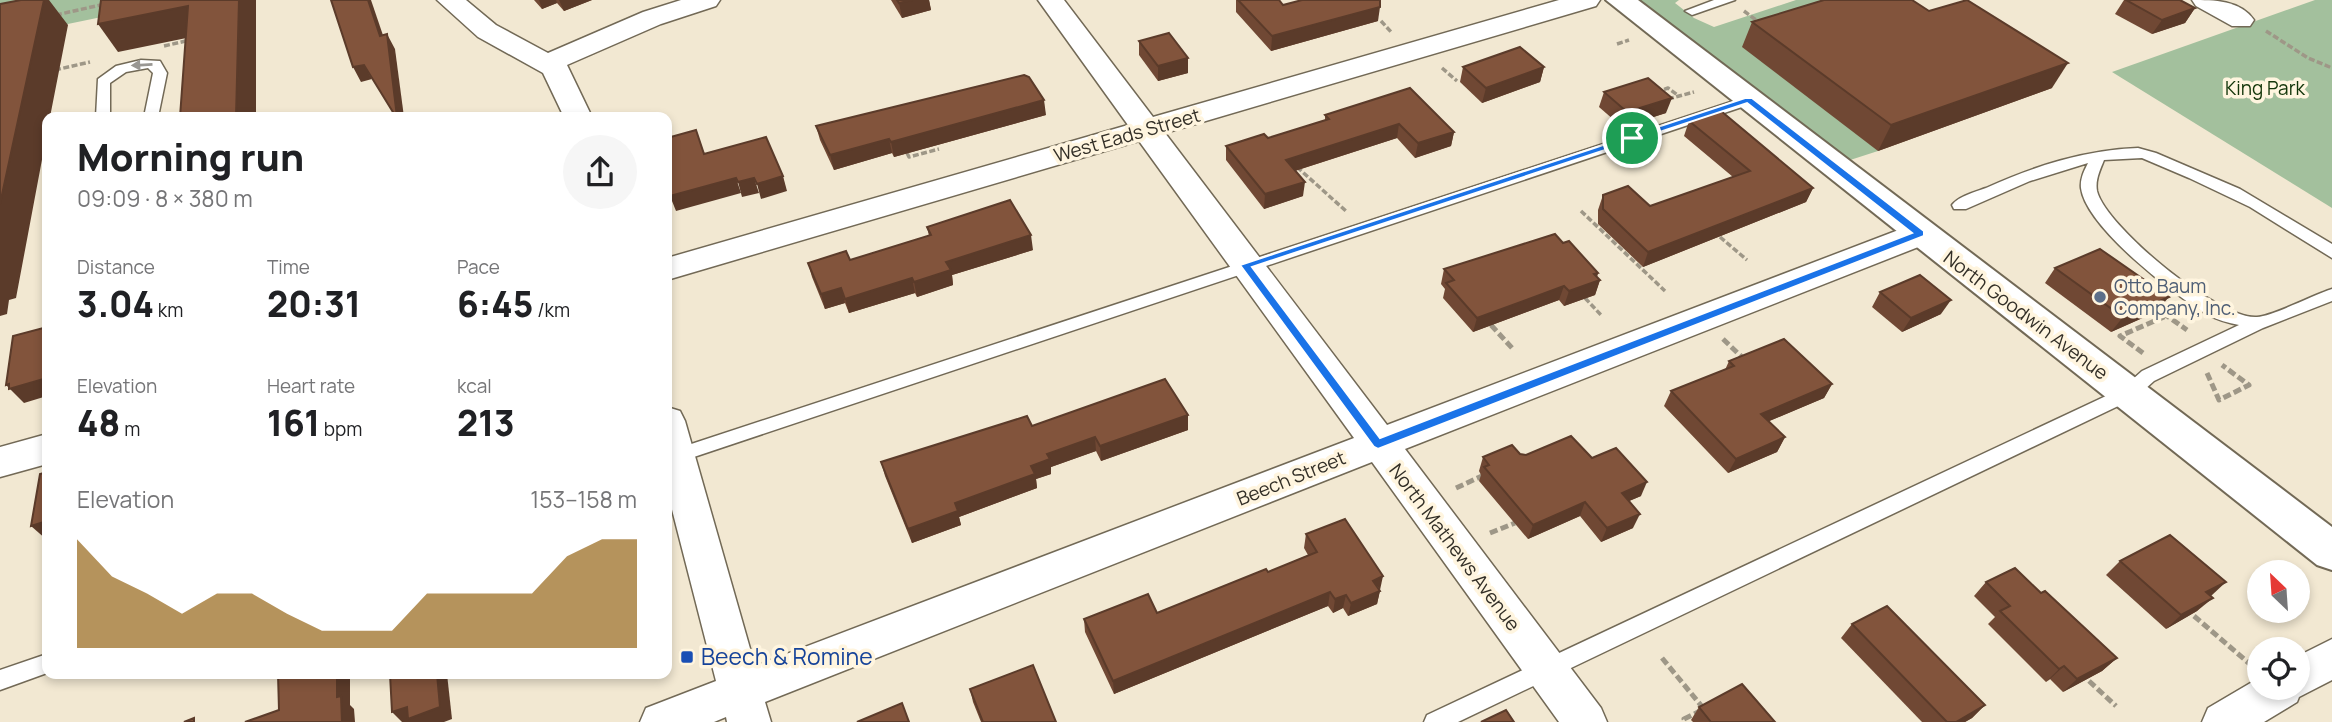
<!DOCTYPE html>
<html lang="en">
<head>
<meta charset="utf-8">
<style>
	:root { --surface:#fff; --page:#f6f6f6; --text:#202124; --muted:#757577; --accent:#976618 }
	body { margin:0; font-family:Manrope,sans-serif; background:var(--page); color:var(--text); height:100vh; display:flex; flex-direction:column; font-size:26px; white-space:nowrap }
	* { box-sizing:border-box; margin:0 }
	p { font-size:23px; color:var(--muted) }
	.icon { flex:none; width:38px; height:38px; fill:none; stroke:currentColor; stroke-width:2; stroke-linecap:round; stroke-linejoin:round }
	.map { position:relative; flex:1; overflow:hidden }
	.side { position:absolute; left:42px; top:112px; width:630px; height:567px; display:flex; flex-direction:column; background:var(--surface); border-radius:14px; box-shadow:0 4px 10px #0003 }
	.side>* { flex:none }
	.needle { width:46px; rotate:335deg }
	.tools { position:absolute; left:2247px; top:560px; display:grid; gap:14px }
	.tools a { display:grid; place-items:center; width:63px; height:63px; border-radius:50%; background:var(--surface); box-shadow:0 4px 10px #0003; font-size:35px }
	.pin { position:absolute; display:grid; place-items:center; width:60px; height:60px; color:#fff; margin:-30px; border:4px solid #fff; border-radius:50%; box-shadow:0 2px 7px #0007 }
	.round { display:grid; place-items:center; flex:none; width:74px; height:74px; border-radius:37px; background:var(--page) }
	.head { display:flex; align-items:center; justify-content:space-between; height:119px; padding:0 35px }
	h1 { font-size:38px; font-weight:800; line-height:52px }
	.figures { display:grid; grid-template-columns:repeat(3,1fr); gap:10px; height:119px; padding:7px 35px }
	.figures div { display:grid; align-content:center }
	.figures b { font-size:35px; font-weight:800 }
	.figures small { font-size:19px; font-weight:400 }
	.figures p { font-size:19px }
	.chart { height:196px; padding:14px 35px }
	.chart p { display:flex; justify-content:space-between }
	.chart svg { width:100%; height:126px; margin-top:7px; fill:var(--accent); opacity:.7 }
	.map>svg:first-child { display:block }
	.green { fill:#a3c09d }
	.lines { fill:none; stroke-linecap:round; stroke-linejoin:round }
	.lane-casing { stroke:#726956; stroke-width:3 }
	.street-casing { stroke:#726956; stroke-width:3 }
	.secondary-casing { stroke:#726956; stroke-width:4 }
	.path-far1 { stroke:#9e9787; stroke-width:3.5; stroke-dasharray:6 2.5; stroke-linecap:butt }
	.path { stroke:#9e9787; stroke-width:5; stroke-dasharray:8 3.5; stroke-linecap:butt }
	.lane { fill:#fff; fill-rule:evenodd }
	.street { fill:#fff; fill-rule:evenodd }
	.secondary { fill:#fff; fill-rule:evenodd }
	.wall { fill:#704834 }
	.shaded-wall { fill:#5b3b2a }
	.building { fill:#82543c; stroke:#5b3b2a; stroke-width:2 }
	.oneway { fill:#999793 }
	.route { fill:#1a73e8; stroke:#fff; stroke-width:2; fill-rule:evenodd }
	.service-dot { fill:#5c6f8a; stroke:#fff5df; stroke-width:2.5 }
	.transit-dot { fill:#1a4fb4; stroke:#fff5df; stroke-width:2.5 }
	.labels { text-anchor:middle; stroke-width:7; stroke-linejoin:round; paint-order:stroke }
	.park-label { font-size:19px; fill:#123509; stroke:#fff5df }
	.street-label { font-size:19px; fill:#332f27; stroke:#fff5df }
	.service-label { font-size:19px; fill:#4e5e75; stroke:#fff5df; text-anchor:start }
	.near-transit-label { font-size:23px; fill:#164399; stroke:#fff5df; text-anchor:start }
</style>
</head>
<body>
<div class="map">
<svg width="2332" height="722" viewBox="0 0 2332 722">
	<rect width="100%" height="100%" fill="#f2e8d2"/>
	<g class="green">
		<path d="M0,0H184L0,38Z"/>
		<path d="M1637,0H1679L1675,3L1694,18L1714,27L1796,0H1866L1878,151L1844,162Z"/>
		<path d="M2315,0H2332V208L2112,72Z"/>
	</g>
	<g class="lines">
		<defs>
			<g id="lane">
				<path d="M1714,0H1735L1692,15L1685,11Z"/>
				<path d="M141,60L160,61L167,73L158,117H144L153,73L148,68L126,72L110,83V117H96L98,79L116,66Z"/>
				<path d="M1749,96L1754,97V103L667,466V452Z"/>
				<path d="M2138,148L2156,153L2240,189L2332,244V258L2250,207L2189,178L2142,158L2104,160C2100,170 2095,180 2097,191C2106,227 2219,320 2257,317C2273,316 2313,295 2332,289V301L2263,328L2154,381L2135,398L1458,722H1424L1427,715L2123,388L2142,371L2239,325C2228,323 2218,320 2208,315C2175,296 2086,227 2081,188C2080,179 2084,171 2088,163L2030,181L1966,209H1954L1952,205C1959,196 1975,192 1986,188C2035,166 2084,150 2138,148Z"/>
				<path d="M47,654V673L0,690V670Z"/>
			</g>
			<g id="street">
				<path d="M437,0H466L496,25L548,53L643,12L681,0H720L716,6L661,24L567,65L592,117H564L543,73L478,37Z"/>
				<path d="M1038,0H1064L1153,117L1559,0H1600L1596,6L1165,133L1387,425L1909,226L1920,223L1931,226L1936,234L1931,242L1405,449L1601,708L1607,722H1559L1372,462L765,702L771,722H727L726,717L714,722H640L646,708L716,681L667,490V407L680,411L685,421L755,666L1354,438L1139,141L667,280V258L1128,125Z"/>
				<path d="M2192,0C2214,0 2240,0 2254,20L2250,26H2232L2196,6Z"/>
				<path d="M47,434V464L0,477V447Z"/>
				<path d="M2332,639V680L2299,697L2297,702L2264,722H2202L2208,708L2259,678V688H2298V656Z"/>
			</g>
			<path id="secondary" d="M1606,0H1638L2332,527V570L2317,565Z"/>
		</defs>
		<use href="#lane" class="lane-casing"/>
		<use href="#street" class="street-casing"/>
		<use href="#secondary" class="secondary-casing"/>
		<g class="path-far1">
			<path d="M1744,11L1760,23"/>
			<path d="M56,15L105,4"/>
			<path d="M1381,21L1392,33"/>
			<path d="M2266,31L2308,58L2332,68"/>
			<path d="M1617,44L1629,40"/>
			<path d="M164,46L190,40"/>
			<path d="M1442,68L1457,81"/>
			<path d="M55,70L90,62"/>
			<path d="M1656,92L1668,88L1679,96"/>
			<path d="M1668,99L1694,92"/>
			<path d="M907,153L909,157L939,149"/>
			<path d="M1297,167L1347,212"/>
			<path d="M1581,211L1665,291"/>
			<path d="M1720,237L1747,260"/>
			<path d="M1585,298L1601,315"/>
			<path d="M2154,307L2166,315"/>
		</g>
		<g class="path">
			<path d="M2163,313L2187,330"/>
			<path d="M1491,325L1513,349"/>
			<path d="M1723,339L1745,360"/>
			<path d="M2143,353L2120,336L2166,316"/>
			<path d="M2207,373L2219,400L2249,385L2222,365"/>
			<path d="M1456,488L1482,476"/>
			<path d="M1490,533L1515,523"/>
			<path d="M2194,616L2251,665"/>
			<path d="M1662,658L1704,709L1684,719L1686,722"/>
			<path d="M2089,681L2116,706"/>
		</g>
		<use href="#lane" class="lane"/>
		<use href="#street" class="street"/>
		<use href="#secondary" class="secondary"/>
	</g>
	<g class="wall">
		<path d="M534,0H592L564,11L557,3L542,9Z"/>
		<path d="M891,0H929L931,10L902,18Z"/>
		<path d="M1236,0H1279L1283,5L1378,21L1271,51L1236,12Z"/>
		<path d="M2124,0H2180L2195,8L2185,23L2152,34L2115,14Z"/>
		<path d="M1752,22L2052,88L1878,151L1742,47Z"/>
		<path d="M1139,41L1188,73L1158,81L1139,55Z"/>
		<path d="M1463,67H1544L1540,82L1482,103L1460,82Z"/>
		<path d="M1410,88L1454,132L1451,146L1415,158L1397,138L1295,171L1303,196L1264,209L1226,160V146L1268,138L1325,120V115Z"/>
		<path d="M1604,92L1666,113L1622,127L1599,107Z"/>
		<path d="M1046,115L894,157L892,153L834,170L820,140L816,126Z"/>
		<path d="M1689,121L1813,188L1806,202L1643,267L1598,224V210L1603,195L1650,206L1733,177L1684,136Z"/>
		<path d="M927,227L1033,250L952,275L953,285L917,297L915,293L849,313L845,303L825,309L812,277L808,263L850,260L929,236Z"/>
		<path d="M2055,268L2156,312L2111,332L2045,283Z"/>
		<path d="M1444,269L1598,273L1597,277L1600,280L1595,295L1564,306L1559,300L1473,332L1443,298L1445,289L1441,284Z"/>
		<path d="M1880,292L1941,314L1902,332L1872,307Z"/>
		<path d="M1729,361L1832,384L1824,398L1769,421L1785,437L1777,452L1728,473L1664,406L1671,391L1725,370Z"/>
		<path d="M1188,415V430L1101,461L1096,451L1051,467V474L1036,479L1037,488L959,517L961,525L912,543L885,476L881,462L1032,426Z"/>
		<path d="M1520,454L1592,458L1641,496L1629,501L1633,528L1601,542L1580,516L1528,539L1479,481L1481,475L1479,471L1483,457Z"/>
		<path d="M1306,534L1380,590L1377,604L1348,616L1343,608L1333,613L1328,606L1114,694L1085,632L1084,619L1157,613L1268,572L1308,555L1304,548Z"/>
		<path d="M2120,561L2210,596L2197,611L2166,629L2106,575Z"/>
		<path d="M1986,582L2041,593L2117,658L2102,671L2063,692L2050,679L2046,682L1988,624L1995,617L1974,596Z"/>
		<path d="M1852,624L1985,705L1972,718L1965,722H1922L1841,638Z"/>
		<path d="M970,689L1056,722H981L973,702Z"/>
		<path d="M1699,707L1775,722H1693L1691,720Z"/>
	</g>
	<g class="shaded-wall">
		<path d="M44,0H49L68,25L50,117H47V133L16,298L9,300L7,314L0,316V204Z"/>
		<path d="M239,0H256V117H236Z"/>
		<path d="M368,0H371L388,50L380,36Z"/>
		<path d="M539,0H556L557,3L542,9Z"/>
		<path d="M559,0H592L564,11Z"/>
		<path d="M912,0H929L931,10L902,18L899,3Z"/>
		<path d="M188,6L206,34L118,52L98,24Z"/>
		<path d="M1380,7L1378,21L1271,51L1272,36Z"/>
		<path d="M2195,8L2185,23L2152,34L2162,20Z"/>
		<path d="M387,34L395,49L404,117H397Z"/>
		<path d="M1188,58V73L1158,81V66Z"/>
		<path d="M2068,63L2052,88L1878,151L1891,125Z"/>
		<path d="M364,65L372,79L361,82L353,67Z"/>
		<path d="M1544,67L1540,82L1482,103L1486,88Z"/>
		<path d="M1672,98L1666,113L1622,127L1627,112Z"/>
		<path d="M1044,100L1046,115L894,157L891,142Z"/>
		<path d="M1399,124L1397,138L1285,174L1286,160Z"/>
		<path d="M1454,132L1451,146L1415,158L1418,143Z"/>
		<path d="M889,139L892,153L834,170L830,155Z"/>
		<path d="M783,176L787,191L761,199L757,184Z"/>
		<path d="M736,178L741,193L676,211L670,196Z"/>
		<path d="M754,178L759,193L742,197L738,182Z"/>
		<path d="M1305,182L1303,196L1264,209L1265,194Z"/>
		<path d="M1813,188L1806,202L1643,267L1648,252Z"/>
		<path d="M1031,235L1033,250L952,275L953,285L917,297L914,282L946,262Z"/>
		<path d="M1598,273L1595,282L1600,280L1595,295L1564,306L1569,291Z"/>
		<path d="M912,278L915,293L849,313L845,299Z"/>
		<path d="M1564,286L1559,300L1473,332L1477,318Z"/>
		<path d="M841,288L845,303L825,309L821,294Z"/>
		<path d="M2169,297L2156,312L2111,332L2123,317Z"/>
		<path d="M1951,300L1941,314L1902,332L1911,318Z"/>
		<path d="M47,378V396L24,403L6,385Z"/>
		<path d="M1832,384L1824,398L1753,428L1761,414Z"/>
		<path d="M1188,415V430L1101,461L1100,446Z"/>
		<path d="M1095,437L1096,451L1051,467V474L1036,479L1037,488L959,517L961,525L912,543L908,529L955,503L1031,466L1047,454Z"/>
		<path d="M1785,437L1777,452L1728,473L1736,459Z"/>
		<path d="M1647,482L1641,496L1615,507L1622,493Z"/>
		<path d="M1585,502L1580,516L1528,539L1533,525Z"/>
		<path d="M1640,514L1633,528L1601,542L1607,528Z"/>
		<path d="M47,521V540L31,526Z"/>
		<path d="M1383,576L1380,590L1373,581Z"/>
		<path d="M2226,582L2211,596L2191,606L2206,592Z"/>
		<path d="M1380,591L1377,604L1348,616L1351,603Z"/>
		<path d="M1330,592L1328,606L1114,694L1113,681Z"/>
		<path d="M1346,595L1343,608L1333,613L1335,599Z"/>
		<path d="M2213,598L2197,611L2166,629L2181,615Z"/>
		<path d="M2117,658L2102,671L2063,692L2077,679Z"/>
		<path d="M2064,666L2050,679L2046,682L2059,669Z"/>
		<path d="M337,674H350V705L354,709L355,722H342L337,697Z"/>
		<path d="M437,674H447L452,719L444,722H402L392,712Z"/>
		<path d="M1985,705L1972,718L1965,722H1956Z"/>
	</g>
	<g class="building">
		<path d="M21,0H44L0,204V4Z"/>
		<path d="M101,0H239L236,117H180L188,6L98,24Z"/>
		<path d="M331,0H368L380,36L387,34L397,117H396L364,65L353,67Z"/>
		<path d="M897,0H912L899,3Z"/>
		<path d="M1238,0H1279L1283,5L1302,0H1380V7L1272,36Z"/>
		<path d="M1824,0H1912L1929,11L1967,0L2068,63L1891,125L1752,22Z"/>
		<path d="M2126,0H2180L2195,8L2162,20Z"/>
		<path d="M1169,33L1188,58L1158,66L1139,41Z"/>
		<path d="M1520,47L1544,67L1486,88L1463,67Z"/>
		<path d="M1024,75L1029,77L1044,100L891,142L889,139L830,155L816,126Z"/>
		<path d="M1648,78L1672,98L1627,112L1604,92Z"/>
		<path d="M1410,88L1454,132L1418,143L1399,124L1286,160L1305,182L1265,194L1226,146L1264,134L1268,138L1329,119L1325,115Z"/>
		<path d="M1721,111L1813,188L1648,252L1603,209V195L1628,186L1650,206L1750,171L1689,121Z"/>
		<path d="M696,130L704,154L766,137L783,176L757,184L754,178L738,182L736,178L670,196L667,186V138Z"/>
		<path d="M1010,200L1031,235L946,262L951,270L914,282L912,278L845,299L841,288L821,294L808,263L846,251L850,260L931,235L927,227Z"/>
		<path d="M1555,234L1563,243L1569,241L1598,273L1594,274L1600,280L1569,291L1564,286L1477,318L1446,283L1454,280L1444,269Z"/>
		<path d="M2100,249L2169,297L2123,317L2055,268Z"/>
		<path d="M1920,275L1951,300L1911,318L1880,292Z"/>
		<path d="M47,327V378L9,389V384L6,385L13,336Z"/>
		<path d="M1784,339L1832,384L1761,414L1785,437L1736,459L1671,391L1734,366L1729,361Z"/>
		<path d="M1165,379L1188,415L1100,446L1095,437L1047,454L1050,459L1031,466L1035,474L955,503L958,511L908,529L881,462L1027,416L1032,426Z"/>
		<path d="M1571,436L1592,458L1616,448L1647,482L1622,493L1640,514L1607,528L1585,502L1533,525L1484,467L1489,465L1483,457L1512,445L1520,454L1526,455Z"/>
		<path d="M47,472V521L31,526L40,474Z"/>
		<path d="M1345,519L1383,576L1373,581L1380,591L1351,603L1346,595L1335,599L1330,592L1113,681L1084,619L1148,594L1157,613L1266,569L1268,572L1317,552L1306,534Z"/>
		<path d="M2170,535L2226,582L2206,592L2213,598L2181,615L2120,561Z"/>
		<path d="M2015,568L2041,593L2045,591L2117,658L2077,679L2064,666L2059,669L2000,611L2010,606L1986,582Z"/>
		<path d="M1887,606L1985,705L1956,722H1947L1852,624Z"/>
		<path d="M1033,665L1056,722H983L970,689Z"/>
		<path d="M278,674H337V697L341,696L342,722H245L279,710Z"/>
		<path d="M390,674H437L440,707L408,719L407,707L392,712Z"/>
		<path d="M1742,684L1775,722H1711L1699,707Z"/>
		<path d="M902,703L909,722H857Z"/>
		<path d="M1506,710L1514,722H1481Z"/>
		<path d="M194,718V722H184Z"/>
	</g>
	<defs><path id="oneway-solid" d="M-6-.8H1V-3.2L6.5 0L1 3.2V.8H-6Z" transform="scale(1.75)"/></defs>
	<use class="oneway" href="#oneway-solid" transform="translate(142 65) rotate(177)"/>
	<path class="route" d="M1745,98H1752L1924,231V236L1378,449L1374,447L1240,265ZM1747,103L1912,233L1380,438L1252,267Z"/>
	<circle class="service-dot" cx="2100" cy="297" r="7"/>
	<rect class="transit-dot" x="680" y="650" width="14" height="14" rx="3.5"/>
	<g class="labels">
		<g class="park-label">
			<text x="2265" y="95">King Park</text>
		</g>
		<g class="street-label">
			<text transform="translate(1127 135) rotate(-16)" y="7">West Eads Street</text>
			<text transform="translate(2026 315) rotate(37)" y="7">North Goodwin Avenue</text>
			<text transform="translate(1291 478) rotate(-22)" y="7">Beech Street</text>
			<text transform="translate(1455 547) rotate(53)" y="7">North Mathews Avenue</text>
		</g>
		<g class="service-label">
			<text x="2114" y="293">Otto Baum<tspan x="2114" dy="22">Company, Inc.</tspan></text>
		</g>
		<g class="near-transit-label">
			<text x="701" y="665">Beech &amp; Romine</text>
		</g>
	</g>
</svg>
<div class="tools">
<a><svg class="needle" viewBox="-14 -14 28 28"><path d="M0-13l5 13h-10z" fill="#e53935"/><path d="M0 13l5-13h-10z" fill="#757577"/></svg></a>
<a><svg class="icon" aria-label="locate" viewBox="0 0 24 24"><circle cx="12" cy="12" r="6"/><path d="M12 2v4M12 18v4M2 12h4M18 12h4"/></svg></a>
</div>
<div class="pin" style="left:1632px;top:138px;background:#1e9e55"><svg class="icon" aria-label="arrive" viewBox="0 0 24 24"><path d="M6 21V4h12l-3 4 3 4H6"/></svg></div>
<section class="side">
<div class="head"><div><h1>Morning run</h1><p>09:09 · 8 × 380 m</p></div><a class="round"><svg class="icon" aria-label="share" viewBox="0 0 24 24"><path d="M12 15V3M7 8l5-5 5 5M5 13v7h14v-7"/></svg></a></div>
<div class="figures">
<div><p>Distance</p><b>3.04<small> km</small></b></div>
<div><p>Time</p><b>20:31</b></div>
<div><p>Pace</p><b>6:45<small> /km</small></b></div>
</div>
<div class="figures">
<div><p>Elevation</p><b>48<small> m</small></b></div>
<div><p>Heart rate</p><b>161<small> bpm</small></b></div>
<div><p>kcal</p><b>213</b></div>
</div>
<div class="chart"><p><span>Elevation</span>153–158 m</p>
<svg viewBox="0 0 160 44" preserveAspectRatio="none"><path d="M0 44V6L10 19L20 25L30 32L40 25L50 25L60 32L70 38L80 38L90 38L100 25L110 25L120 25L130 25L140 12L150 6L160 6V44z"/></svg>
</div>
</section>
</div>
</body>
</html>
